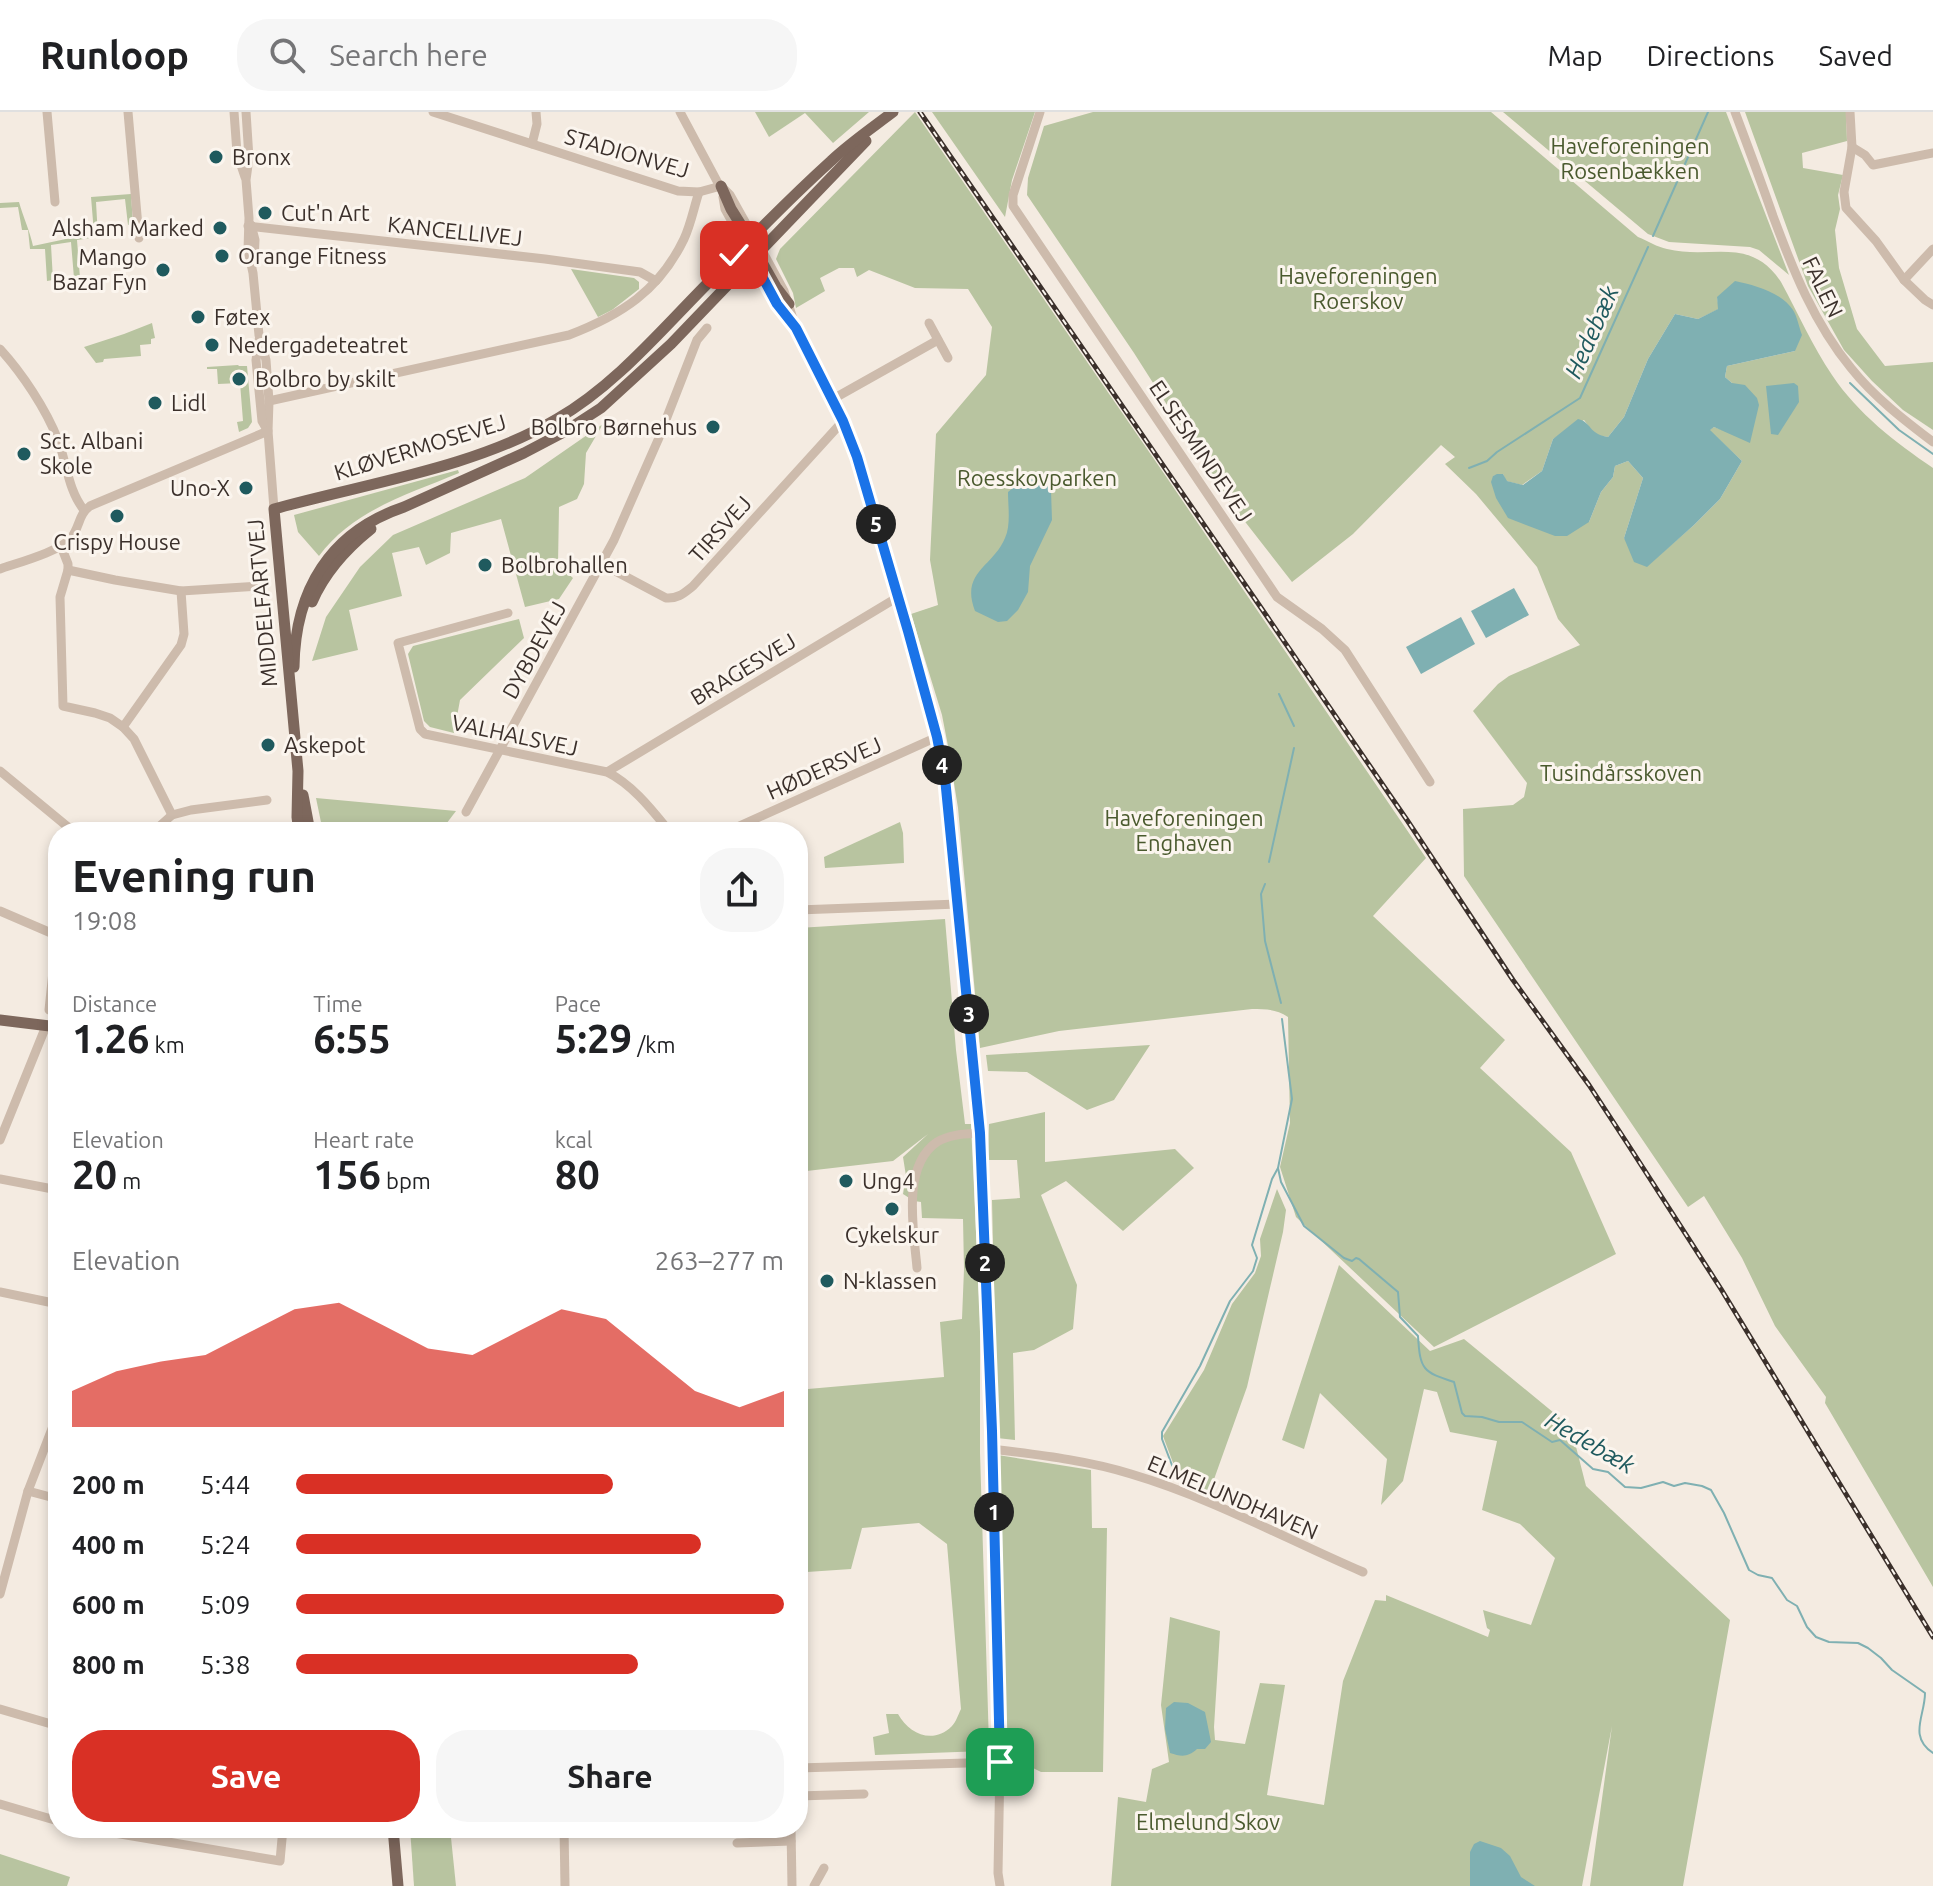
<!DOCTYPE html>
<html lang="en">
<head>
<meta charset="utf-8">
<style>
	:root { --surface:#fff; --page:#f6f6f6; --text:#202124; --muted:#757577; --line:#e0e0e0; --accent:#d93025 }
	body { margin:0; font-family:Ubuntu,sans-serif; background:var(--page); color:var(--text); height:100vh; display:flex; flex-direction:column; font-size:30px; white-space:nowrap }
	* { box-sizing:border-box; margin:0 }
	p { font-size:26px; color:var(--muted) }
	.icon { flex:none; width:44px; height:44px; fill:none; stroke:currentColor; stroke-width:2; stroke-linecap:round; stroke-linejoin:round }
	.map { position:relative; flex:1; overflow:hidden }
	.sheet { position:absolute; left:48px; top:710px; width:760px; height:1016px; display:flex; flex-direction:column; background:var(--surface); border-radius:32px; box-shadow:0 4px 12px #0003 }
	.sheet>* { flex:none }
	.pin { position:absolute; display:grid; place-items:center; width:68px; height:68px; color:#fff; margin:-34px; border-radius:16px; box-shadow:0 4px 12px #0006 }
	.km { position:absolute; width:40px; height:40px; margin:-20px; border-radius:50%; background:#222; color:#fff; font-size:22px; line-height:40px; text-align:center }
	.round { display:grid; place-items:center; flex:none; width:84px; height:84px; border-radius:32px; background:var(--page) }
	.headline { display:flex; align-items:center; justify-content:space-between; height:136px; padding:0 24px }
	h1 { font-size:44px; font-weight:700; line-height:60px }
	.metrics { display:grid; grid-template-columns:repeat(3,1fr); gap:12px; height:136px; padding:8px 24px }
	.metrics div { display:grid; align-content:center }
	.metrics b { font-size:40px; font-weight:700 }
	.metrics small { font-size:22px; font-weight:400 }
	.metrics p { font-size:22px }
	.chart { height:224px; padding:16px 24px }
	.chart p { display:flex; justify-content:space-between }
	.chart svg { width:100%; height:144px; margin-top:8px; fill:var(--accent); opacity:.7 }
	.primary-button { display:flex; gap:16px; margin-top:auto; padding:16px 24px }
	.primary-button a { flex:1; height:92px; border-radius:32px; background:var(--accent); color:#fff; font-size:32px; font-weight:700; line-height:92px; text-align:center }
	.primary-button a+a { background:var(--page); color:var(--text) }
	ul { padding:0 24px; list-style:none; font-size:26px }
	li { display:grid; grid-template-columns:128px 96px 1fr; align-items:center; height:60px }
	li i { height:20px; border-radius:10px; background:var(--accent) }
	header { display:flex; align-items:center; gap:48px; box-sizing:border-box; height:112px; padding:0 40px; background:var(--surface); border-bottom:2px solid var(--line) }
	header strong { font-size:38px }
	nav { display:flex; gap:44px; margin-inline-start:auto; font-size:28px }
	.search { width:560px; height:72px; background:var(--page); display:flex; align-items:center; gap:20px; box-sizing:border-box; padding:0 28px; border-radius:32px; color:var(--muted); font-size:30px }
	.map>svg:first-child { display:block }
	.green { fill:#b8c4a0; fill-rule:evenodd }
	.water { fill:#7fb0b2 }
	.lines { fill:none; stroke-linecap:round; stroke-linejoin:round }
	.stream { stroke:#7fb0b2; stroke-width:2 }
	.minor { stroke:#cdbbac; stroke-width:9 }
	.major { stroke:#7d675c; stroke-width:11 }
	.rail-casing { stroke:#3b302b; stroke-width:5 }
	.rail { stroke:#fbf5ee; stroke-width:2; stroke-dasharray:6; stroke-linecap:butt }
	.route-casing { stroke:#fff; stroke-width:16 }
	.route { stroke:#1a73e8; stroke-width:10 }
	.poi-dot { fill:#1f5a5e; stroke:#fbf5ee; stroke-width:3 }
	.labels { text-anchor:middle; stroke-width:6; stroke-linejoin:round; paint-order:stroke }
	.park-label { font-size:22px; fill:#4a5a2e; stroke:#fbf5ee }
	.street-label { font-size:22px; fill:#3b302b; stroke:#fbf5ee }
	.poi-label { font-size:22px; fill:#3b302b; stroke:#fbf5ee; text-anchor:start }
	.water-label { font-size:24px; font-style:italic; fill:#1f5a5e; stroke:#fbf5ee }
</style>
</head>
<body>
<header>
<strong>Runloop</strong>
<div class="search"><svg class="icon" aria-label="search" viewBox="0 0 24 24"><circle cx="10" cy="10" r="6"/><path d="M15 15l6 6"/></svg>Search here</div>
<nav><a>Map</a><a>Directions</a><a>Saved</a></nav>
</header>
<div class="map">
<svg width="1933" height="1774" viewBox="0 0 1933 1774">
	<rect width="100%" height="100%" fill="#f4ebe1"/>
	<g class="green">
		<path d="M755,0H869L833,31L805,1L769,25Z"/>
		<path d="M915,0L1165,363L1426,746L1373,804L1505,928L1480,956L1571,1040L1616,1142L1434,1235L1296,1105L1280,1055L1290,1011L1288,905C1276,897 1265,897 1252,897L1059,919L980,936L958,696L948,634L942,603L911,502L938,493L930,448L936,322L986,263L992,215L968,177L915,176L869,158L857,165L854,156H839L820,166L825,179L796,196L793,181L776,147L780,137Z"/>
		<path d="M932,0H1035L1012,68L1005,105Z"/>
		<path d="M1093,0H1491L1638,125C1648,129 1657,135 1667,137C1711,148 1750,123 1781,170C1798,201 1813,235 1832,263C1858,302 1895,330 1933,356V1475L1825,1291L1826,1285L1775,1214L1742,1146L1704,1084L1688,1095L1464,764L1463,697L1513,693L1524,685L1527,671L1473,599L1498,572L1509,564L1580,533L1558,507L1537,455L1476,382L1445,352L1455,345L1441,333L1353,422L1292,470L1225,384L1134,241L1027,83L1028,66L1044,14ZM1717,185L1795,239L1727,254L1725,265L1732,271L1728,320L1714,315L1709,318L1742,349L1720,387L1694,413L1647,454L1624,426L1643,366L1628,349L1615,354L1613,365L1601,380L1589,410L1493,364L1503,362L1506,369L1522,373L1542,359L1553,327L1584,308L1595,323L1608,325L1624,305L1648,247L1675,202L1698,207L1719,197Z"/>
		<path d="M1503,0H1726L1789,163L1759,138L1750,135L1669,130L1648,122Z"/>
		<path d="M1745,0H1846L1847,29L1802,41L1803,56L1843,63L1838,83L1840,97L1835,118L1839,156L1857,217L1885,254L1933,250V318L1903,298L1872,269L1844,238L1808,174Z"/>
		<path d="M131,82L133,112L128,113L125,87L96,90L98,125L77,128L80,166H74L71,130L51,133L53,168L47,169L45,137H30L28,118H22L18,95L0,96V91L19,90C23,105 30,119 33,134L94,121L91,85Z"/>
		<path d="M571,157L634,166L639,170V177L612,198L598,205Z"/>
		<path d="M152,211L155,226L151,227V232L140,233L141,244L104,247L103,250L96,251L84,235L124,222Z"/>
		<path d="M238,253L239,254H247L252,310L248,316L239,320L237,310L243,309L240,271L218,272L217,257H207V255Z"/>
		<path d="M603,312L586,341L584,372L577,387L559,395L558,453L573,466L559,487L525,495L501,407L451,421L450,441L426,453L419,435L392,441L402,484L349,498L358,538L312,549L326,505L360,455L393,423L525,366Z"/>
		<path d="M458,358L459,361C409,382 353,398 319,444L298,420L294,403Z"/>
		<path d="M519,507L524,526L460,588L454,621L430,615L424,609L408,542L413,534Z"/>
		<path d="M316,686L456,699L440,720H323Z"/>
		<path d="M900,710L903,721L904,751L825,756L824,745Z"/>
		<path d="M945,807L956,938L965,1012H971L980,1206V1341L989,1632L985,1639L875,1643L873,1625L889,1621L886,1602H898C909,1622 933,1633 952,1614C956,1610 958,1603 961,1597L947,1432L919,1411L862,1416L851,1457L807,1460L798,1356V1183L808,1277L944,1265L940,1210L962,1207L964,1157L963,1107L922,1106L921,1090L914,1089L903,1082L906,1064L903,1045L928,1022L893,1049L798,1060V816Z"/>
		<path d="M1150,933L1114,988L1087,998L1027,960L988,959L986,943Z"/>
		<path d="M1045,1000V1050L1175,1037L1194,1056L1123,1119L1066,1069L1041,1083L1077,1173L1073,1217L1034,1238L1013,1241L1015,1328L997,1326L992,1088L1020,1086L1017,1048H988L989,1012Z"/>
		<path d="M1277,1077L1286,1098L1283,1120L1247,1275L1208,1384L1181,1372L1163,1324L1204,1258L1232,1192L1255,1161L1261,1144L1260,1127Z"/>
		<path d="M1339,1153L1430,1239L1464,1227L1571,1315L1586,1374L1730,1508L1683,1774H1590L1612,1614L1582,1774H1111L1118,1685L1146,1690L1152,1657L1169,1650L1161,1593L1170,1505L1220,1519L1214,1615L1215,1628L1245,1632L1260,1571L1285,1573L1267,1683L1324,1693L1343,1569L1375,1488L1386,1489V1483L1488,1525L1490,1518L1487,1516L1483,1498L1531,1513L1555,1446L1520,1412L1482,1398L1497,1329L1450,1320L1437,1280L1424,1277L1403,1369L1381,1393L1387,1347L1320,1281L1304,1337L1282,1328Z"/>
		<path d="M998,1343L1091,1358L1092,1416H1107L1103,1660H1041L1021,1650V1626L1003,1621Z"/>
		<path d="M410,1716H450L456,1774H414Z"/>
		<path d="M0,1742L70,1765L67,1774H0Z"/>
	</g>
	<g class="water">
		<path d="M1735,169C1754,173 1781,180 1793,198C1797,204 1799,215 1802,223L1795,239L1727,254L1725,265L1732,271L1745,273L1757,286L1759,293L1750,331L1714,315L1710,318L1742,349L1720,387L1694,413L1647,455L1634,450L1624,426L1643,366L1628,349L1615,354L1613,365L1601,380L1589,410L1567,424H1555L1508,406L1496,386L1491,370L1493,364L1497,362H1503L1507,369L1523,373L1542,359L1553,327L1578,307C1592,310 1588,322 1608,325L1624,305L1648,247L1675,202L1698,207L1718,197L1717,185Z"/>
		<path d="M1794,271L1798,274L1799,290L1778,323L1771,322L1766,274Z"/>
		<path d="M1024,367L1042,368L1051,378L1052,408L1030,454L1028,480L1018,498L1007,509L998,510L975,499C960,460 993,455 1005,426C1011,413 1008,394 1008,380Z"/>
		<path d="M1514,476L1529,503L1486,526L1471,499Z"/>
		<path d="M1461,505L1475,532L1421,562L1406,535Z"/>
		<path d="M1174,1590L1188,1591L1205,1600L1211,1630L1205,1637H1197C1188,1645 1182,1645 1170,1641L1165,1617L1166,1596Z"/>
		<path d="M1480,1729L1501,1736L1510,1744L1521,1765L1535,1774H1470V1740L1474,1732Z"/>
	</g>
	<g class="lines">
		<g class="stream">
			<path d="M1653,124L1708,0"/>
			<path d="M1850,271L1899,318L1933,342"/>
			<path d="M1469,356L1487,349L1497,340L1580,286L1648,135"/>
			<path d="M1279,582L1294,614"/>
			<path d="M1269,750L1294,636"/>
			<path d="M1265,772L1261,782L1265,829L1281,891"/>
			<path d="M1282,907L1292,987L1278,1056L1281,1070L1304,1114L1344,1146L1352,1149L1356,1146L1359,1147L1398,1180L1400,1205L1418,1224C1420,1258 1423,1260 1454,1270L1462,1301L1465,1304L1482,1305L1499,1310H1522L1552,1330L1560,1328L1593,1357L1608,1360L1625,1375L1641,1376L1663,1370L1674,1374L1685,1371L1702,1374L1711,1378L1724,1401L1749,1458L1758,1463L1772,1466L1787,1488L1797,1494L1807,1515L1816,1525L1829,1530L1858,1531L1868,1536L1881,1546L1892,1558L1925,1581C1925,1604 1908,1624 1933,1641"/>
			<path d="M1178,1369L1162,1327V1320L1200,1254L1230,1189L1253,1159L1257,1146L1252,1133L1272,1067L1278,1056"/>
		</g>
		<g class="minor">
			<path d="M47,0L55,90"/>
			<path d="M128,0L139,126"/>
			<path d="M234,0L237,41L245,65"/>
			<path d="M246,0L249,46L246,68L249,106L248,138L253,161L259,223L266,248L269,289L268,319L274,397"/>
			<path d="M433,0L678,79L699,80L721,74"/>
			<path d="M680,0L718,71L730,83L749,117"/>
			<path d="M1040,0L1013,83V94L1277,485L1322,517L1345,538L1430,670"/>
			<path d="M1735,0C1748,35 1761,69 1773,104C1793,158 1814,211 1851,256C1874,285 1904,308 1933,330"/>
			<path d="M1850,0L1852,35L1844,80L1846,96L1876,129L1904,168L1925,188L1933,193"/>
			<path d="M532,32L537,12L536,0"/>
			<path d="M1852,35L1865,43L1873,53L1933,41"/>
			<path d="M723,85L725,97L745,133L777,192L796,216L833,287L857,345L908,519L937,625L945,666L980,1021L992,1319L1000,1650L998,1761L1000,1774"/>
			<path d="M251,113L255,128L254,150"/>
			<path d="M248,114L545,147L640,160L656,169"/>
			<path d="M759,133L784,179L794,210"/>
			<path d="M1904,168L1933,137"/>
			<path d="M929,211L948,246"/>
			<path d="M259,228L256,248L262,309L266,316"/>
			<path d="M0,237C22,261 46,297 58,328C67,352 68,378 84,398"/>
			<path d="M833,287L938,228"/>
			<path d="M269,289L569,223C621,203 659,179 684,127C691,112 694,95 699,80"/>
			<path d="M61,434L68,452V458L60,485L63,594L95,601L110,606L123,615L134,627L172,703"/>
			<path d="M602,452L666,486C678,487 684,481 693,474L843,309"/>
			<path d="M0,457C17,451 61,439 71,426C80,415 78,403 90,394L268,319"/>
			<path d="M68,458L115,468L181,479L259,474"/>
			<path d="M508,501L398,531L420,617L425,622L607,660C633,673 652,698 670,720"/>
			<path d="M123,615L181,533L184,522L181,479"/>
			<path d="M0,659L74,720"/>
			<path d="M607,660L898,485"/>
			<path d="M466,700L614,428L658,328L697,228L707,216"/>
			<path d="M153,720L172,703L191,698L267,688"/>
			<path d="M726,720L937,625"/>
			<path d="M798,798L958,792"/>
			<path d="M0,799L58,824"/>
			<path d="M49,898L55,840L58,833"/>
			<path d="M0,1028L46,914"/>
			<path d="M0,1067L58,1078"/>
			<path d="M917,1156C914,1120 901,1054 937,1030C950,1022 966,1022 980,1021"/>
			<path d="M0,1180L58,1192"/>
			<path d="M992,1337C1039,1343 1086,1348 1131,1362C1212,1386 1286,1427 1363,1460"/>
			<path d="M28,1379L58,1387"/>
			<path d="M0,1482L28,1379L58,1301"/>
			<path d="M0,1597L58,1614"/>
			<path d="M798,1656L1000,1650"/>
			<path d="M798,1684L864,1682"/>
			<path d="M0,1692L58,1709"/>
			<path d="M85,1716L280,1749L283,1716"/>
			<path d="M522,1716L523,1720L564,1716"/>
			<path d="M564,1716L565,1774"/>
			<path d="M791,1716L792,1774"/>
			<path d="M737,1731L791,1729"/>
			<path d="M814,1774L824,1756"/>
		</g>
		<g class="major">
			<path d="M721,74L731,97L754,134"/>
			<path d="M755,138L776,175L789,192"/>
			<path d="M312,490C325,460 346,437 371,417"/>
			<path d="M294,555C295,478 330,420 404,395L524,341L564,320L601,296L671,232L866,29"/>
			<path d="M303,683L310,720"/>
			<path d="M299,720L297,705L298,659L274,397C367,371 474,356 557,307C616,273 662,217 710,169C749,128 789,87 831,49C850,31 872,16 893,0"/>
			<path d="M0,908L58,915"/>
			<path d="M393,1716L398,1774"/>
		</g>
		<defs>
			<path id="rail" d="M920,0L1407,708L1513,868L1589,973L1627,1031L1721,1177L1933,1525"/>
		</defs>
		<use href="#rail" class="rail-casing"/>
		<use href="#rail" class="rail"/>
	</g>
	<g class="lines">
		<defs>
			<path id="route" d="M734,143L745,133L777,192L796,216L843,309L857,345L908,519L937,625L945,666L980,1021L992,1319L1000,1650"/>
		</defs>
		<use href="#route" class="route-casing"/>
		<use href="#route" class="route"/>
	</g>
	<g class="poi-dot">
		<circle cx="216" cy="45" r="8"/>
		<circle cx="265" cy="101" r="8"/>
		<circle cx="220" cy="116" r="8"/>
		<circle cx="222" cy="144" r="8"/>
		<circle cx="163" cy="158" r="8"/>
		<circle cx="198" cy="205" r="8"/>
		<circle cx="212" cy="233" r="8"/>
		<circle cx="239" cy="267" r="8"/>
		<circle cx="155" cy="291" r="8"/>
		<circle cx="713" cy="315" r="8"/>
		<circle cx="24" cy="342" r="8"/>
		<circle cx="246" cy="376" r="8"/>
		<circle cx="117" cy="404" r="8"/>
		<circle cx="485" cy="453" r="8"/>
		<circle cx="268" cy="633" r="8"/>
		<circle cx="846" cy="1069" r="8"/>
		<circle cx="892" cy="1097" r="8"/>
		<circle cx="827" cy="1169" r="8"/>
	</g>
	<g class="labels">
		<g class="park-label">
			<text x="1630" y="42">Haveforeningen<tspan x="1630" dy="25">Rosenbækken</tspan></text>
			<text x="1358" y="172">Haveforeningen<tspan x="1358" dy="25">Roerskov</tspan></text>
			<text x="1037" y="374">Roesskovparken</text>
			<text x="1621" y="669">Tusindårsskoven</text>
			<text x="1184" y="714">Haveforeningen<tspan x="1184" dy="25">Enghaven</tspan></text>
			<text x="1208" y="1718">Elmelund Skov</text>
		</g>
		<g class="street-label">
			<text transform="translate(627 41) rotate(16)" y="8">STADIONVEJ</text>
			<text transform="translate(455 119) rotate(6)" y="8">KANCELLIVEJ</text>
			<text transform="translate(1823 175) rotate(64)" y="8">FALEN</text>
			<text transform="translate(420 335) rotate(-17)" y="8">KLØVERMOSEVEJ</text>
			<text transform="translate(1201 339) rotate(56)" y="8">ELSESMINDEVEJ</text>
			<text transform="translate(720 417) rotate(-48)" y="8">TIRSVEJ</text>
			<text transform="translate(262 491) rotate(-95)" y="8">MIDDELFARTVEJ</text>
			<text transform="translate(534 538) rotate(-61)" y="8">DYBDEVEJ</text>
			<text transform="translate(743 557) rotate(-31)" y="8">BRAGESVEJ</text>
			<text transform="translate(515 623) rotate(12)" y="8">VALHALSVEJ</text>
			<text transform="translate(824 656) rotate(-24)" y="8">HØDERSVEJ</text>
			<text transform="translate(1233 1385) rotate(23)" y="8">ELMELUNDHAVEN</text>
		</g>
		<g class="poi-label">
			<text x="232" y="53">Bronx</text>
			<text x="281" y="109">Cut'n Art</text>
			<text x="204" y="124" text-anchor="end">Alsham Marked</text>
			<text x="238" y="152">Orange Fitness</text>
			<text x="147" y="153" text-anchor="end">Mango<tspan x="147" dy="25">Bazar Fyn</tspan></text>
			<text x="214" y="213">Føtex</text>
			<text x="228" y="241">Nedergadeteatret</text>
			<text x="255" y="275">Bolbro by skilt</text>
			<text x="171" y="299">Lidl</text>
			<text x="697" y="323" text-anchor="end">Bolbro Børnehus</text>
			<text x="40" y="337">Sct. Albani<tspan x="40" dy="25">Skole</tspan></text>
			<text x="230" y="384" text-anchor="end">Uno-X</text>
			<text x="117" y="438" text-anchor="middle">Crispy House</text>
			<text x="501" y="461">Bolbrohallen</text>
			<text x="284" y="641">Askepot</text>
			<text x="862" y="1077">Ung4</text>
			<text x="892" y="1131" text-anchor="middle">Cykelskur</text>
			<text x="843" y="1177">N-klassen</text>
		</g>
		<g class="water-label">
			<text transform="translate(1592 220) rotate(-66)" y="8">Hedebæk</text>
			<text transform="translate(1590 1331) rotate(30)" y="8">Hedebæk</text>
		</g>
	</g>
</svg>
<div class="pin" style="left:1000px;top:1650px;background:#1e9e55"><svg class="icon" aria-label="arrive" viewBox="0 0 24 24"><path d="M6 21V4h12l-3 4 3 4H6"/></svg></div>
<div class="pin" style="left:734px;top:143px;background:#d93025"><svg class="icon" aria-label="check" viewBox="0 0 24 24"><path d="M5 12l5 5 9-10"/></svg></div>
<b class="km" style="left:994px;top:1400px">1</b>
<b class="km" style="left:985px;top:1151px">2</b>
<b class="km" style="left:969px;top:902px">3</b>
<b class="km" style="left:942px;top:653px">4</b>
<b class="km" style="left:876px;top:412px">5</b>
<section class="sheet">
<div class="headline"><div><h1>Evening run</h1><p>19:08</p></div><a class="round"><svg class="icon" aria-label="share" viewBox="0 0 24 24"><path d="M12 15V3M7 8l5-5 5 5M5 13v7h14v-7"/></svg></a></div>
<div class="metrics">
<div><p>Distance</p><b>1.26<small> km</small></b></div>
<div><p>Time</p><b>6:55</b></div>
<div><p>Pace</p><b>5:29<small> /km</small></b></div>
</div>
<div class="metrics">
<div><p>Elevation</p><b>20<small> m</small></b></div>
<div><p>Heart rate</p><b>156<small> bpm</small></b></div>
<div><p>kcal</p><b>80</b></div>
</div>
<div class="chart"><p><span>Elevation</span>263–277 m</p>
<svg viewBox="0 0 160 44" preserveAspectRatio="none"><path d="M0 44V33L10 27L20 24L30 22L40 15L50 8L60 6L70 13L80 20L90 22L100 15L110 8L120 11L130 22L140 33L150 38L160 33V44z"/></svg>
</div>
<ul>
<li><b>200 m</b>5:44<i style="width:65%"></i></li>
<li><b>400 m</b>5:24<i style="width:83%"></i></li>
<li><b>600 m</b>5:09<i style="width:100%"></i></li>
<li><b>800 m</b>5:38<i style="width:70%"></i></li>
</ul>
<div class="primary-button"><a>Save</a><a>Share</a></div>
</section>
</div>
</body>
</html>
